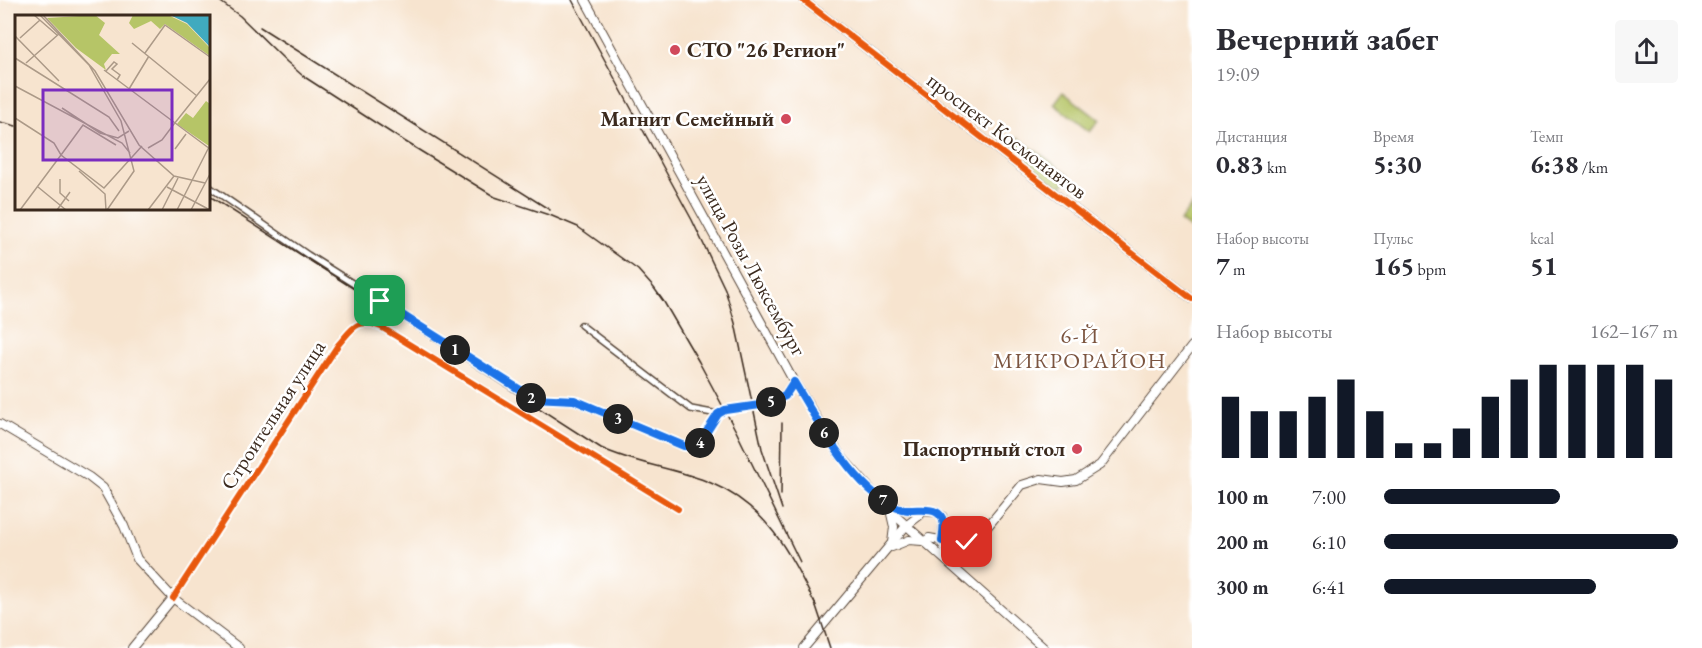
<!DOCTYPE html>
<html lang="ru">
<head>
<meta charset="utf-8">
<style>
	:root { --surface:#fff; --page:#f7f7f7; --text:#2b2b33; --muted:#7c7c81; --accent:#111827 }
	body { margin:0; font-family:"EB Garamond",serif; background:var(--page); color:var(--text); height:100vh; display:flex; flex-direction:column; font-size:22px; white-space:nowrap }
	* { box-sizing:border-box; margin:0 }
	p { font-size:20px; color:var(--muted) }
	.icon { flex:none; width:33px; height:33px; fill:none; stroke:currentColor; stroke-width:2; stroke-linecap:round; stroke-linejoin:round }
	.map { position:relative; flex:1; overflow:hidden }
	.side { display:flex; flex-direction:column; background:var(--surface); width:510px }
	.side>* { flex:none }
	.pin { position:absolute; display:grid; place-items:center; width:51px; height:51px; color:#fff; margin:-26px; border-radius:12px; box-shadow:0 3px 9px #0006 }
	.km { position:absolute; width:30px; height:30px; margin:-15px; border-radius:50%; background:#222; color:#fff; font-size:16px; line-height:30px; text-align:center }
	.round { display:grid; place-items:center; flex:none; width:63px; height:63px; border-radius:6px; background:var(--page) }
	.headline { display:flex; align-items:center; justify-content:space-between; height:102px; padding:0 24px }
	h1 { font-size:33px; font-weight:700; line-height:45px }
	.stats { display:grid; grid-template-columns:repeat(3,1fr); gap:9px; height:102px; padding:6px 24px }
	.stats div { display:grid; align-content:center }
	.stats b { font-size:26px; font-weight:700 }
	.stats small { font-size:16px; font-weight:400 }
	.stats p { font-size:16px }
	.chart { height:168px; padding:12px 24px }
	.chart p { display:flex; justify-content:space-between }
	.chart svg { width:100%; height:108px; margin-top:6px; stroke:var(--accent); stroke-width:6 }
	ul { padding:0 24px; list-style:none; font-size:20px }
	li { display:grid; grid-template-columns:96px 72px 1fr; align-items:center; height:45px }
	li i { height:15px; border-radius:8px; background:var(--accent) }
	main { display:flex; flex:1; min-height:0 }
	.map>svg:first-child { display:block }
	.green { fill:#b6c567; stroke:#787842; stroke-width:1.5 }
	.lines { fill:none; stroke-linecap:round; stroke-linejoin:round }
	.street-casing { stroke:#574639; stroke-width:8 }
	.secondary-casing { stroke:#574639; stroke-width:10 }
	.street { stroke:#fff; stroke-width:5 }
	.secondary { stroke:#fff; stroke-width:8 }
	.rail { stroke:#3b2a1e; stroke-width:1.5 }
	.cycleway-casing { stroke:#fff; stroke-width:10 }
	.cycleway { stroke:#e8590c; stroke-width:6 }
	.route-casing { stroke:#fff; stroke-width:12 }
	.route { stroke:#1a73e8; stroke-width:8 }
	.poi-dot { fill:#d1495b; stroke:#fff; stroke-width:2 }
	.labels { text-anchor:middle; stroke-width:5; stroke-linejoin:round; paint-order:stroke }
	.poi-label { font-size:21px; font-weight:bold; fill:#3b2a1e; stroke:#fff; text-anchor:end }
	.street-label { font-size:21px; fill:#3b2a1e; stroke:#fff }
	.neighbourhood-label { font-size:22px; letter-spacing:1.5px; fill:#7c5540; stroke:#fff }
	.inset-road { fill:none; stroke:#ac9a88; stroke-width:1.5 }
	.view { fill:#7b2cbf; fill-opacity:0.15; stroke:#7b2cbf; stroke-width:3 }
	.inset-edge { fill:none; stroke:#3b2a1e; stroke-width:3 }
</style>
</head>
<body>
<main>
<div class="map">
<svg width="1192" height="648" viewBox="0 0 1192 648">
	<rect width="100%" height="100%" fill="#fff"/>
	<filter id="ink" filterUnits="userSpaceOnUse"><feTurbulence type="fractalNoise" baseFrequency=".0167" numOctaves="2"/><feDisplacementMap in="SourceGraphic" scale="12" xChannelSelector="R" yChannelSelector="G"/><feConvolveMatrix kernelMatrix="1 2 1 2 8 2 1 2 1" color-interpolation-filters="sRGB"/></filter>
	<filter id="wash" filterUnits="userSpaceOnUse"><feTurbulence type="fractalNoise" baseFrequency=".008" numOctaves="4" result="noise"/><feDisplacementMap in="SourceGraphic" scale="24" xChannelSelector="R" yChannelSelector="G"/><feGaussianBlur stdDeviation="1.35" result="paint"/><feColorMatrix in="noise" values="0 0 0 0 0 0 0 0 0 0 0 0 0 0 0 0 0 1.4 0 .05"/><feComposite in="paint" operator="in"/></filter>
	<g filter="url(#wash)">
		<rect width="100%" height="100%" fill="#f7e4cf"/>
		<g class="green">
			<path d="M1063,92L1099,120L1090,132L1054,104Z"/>
			<path d="M1018,138L1070,176L1060,189L1009,150Z"/>
			<path d="M1192,204V230L1180,221Z"/>
		</g>
	</g>
	<g filter="url(#ink)">
		<g class="lines">
			<defs>
				<g id="street">
					<path d="M208,186L308,255L533,398L574,401L684,446L697,447L718,414L725,410L767,404L785,396L794,382"/>
					<path d="M581,325L691,409L718,414"/>
					<path d="M173,598L338,345C353,328 357,317 381,327L678,509"/>
				</g>
				<g id="secondary">
					<path d="M585,0L794,382L840,455L889,510L1044,648"/>
					<path d="M803,0L1192,299"/>
					<path d="M0,424L89,477L103,488L124,526L137,559L173,598L239,648"/>
					<path d="M884,501L902,510L936,512L942,516L944,525L951,532L959,538L967,539"/>
					<path d="M891,514L894,527L892,543"/>
					<path d="M943,528V545L951,562"/>
					<path d="M929,538L956,543L973,539L983,532L1022,485L1041,479L1063,482L1076,480L1100,465L1192,346"/>
					<path d="M892,547L909,540L922,541"/>
					<path d="M132,648L173,598"/>
					<path d="M804,648L906,526L920,515"/>
				</g>
			</defs>
			<use href="#street" class="street-casing"/>
			<use href="#secondary" class="secondary-casing"/>
			<use href="#street" class="street"/>
			<use href="#secondary" class="secondary"/>
			<g class="rail">
				<path d="M218,0L240,16L287,62L303,76L396,136L495,197L552,216L578,227L638,270L654,288L664,302L699,362L736,431L800,562"/>
				<path d="M572,0L692,220L725,289L735,323L762,449L782,509"/>
				<path d="M260,27L550,210"/>
				<path d="M0,122L16,126"/>
				<path d="M208,195L601,448C638,465 676,468 711,483C768,507 790,554 816,606"/>
				<path d="M781,495L782,423"/>
				<path d="M814,600L830,648"/>
			</g>
			<defs>
				<g id="cycleway">
					<path d="M803,0L1192,299"/>
					<path d="M173,598L338,345C353,328 357,317 381,327L678,509"/>
				</g>
			</defs>
			<use href="#cycleway" class="cycleway-casing"/>
			<use href="#cycleway" class="cycleway"/>
		</g>
	</g>
	<g class="lines" filter="url(#ink)">
		<defs>
			<path id="route" d="M380,301L533,398L574,400L684,446L697,447L718,414L725,410L767,404L785,396L794,382C818,422 853,487 895,507C909,514 925,506 936,512C947,517 943,531 942,541L967,542"/>
		</defs>
		<use href="#route" class="route-casing"/>
		<use href="#route" class="route"/>
	</g>
	<g class="poi-dot">
		<circle cx="675" cy="50" r="6"/>
		<circle cx="786" cy="119" r="6"/>
		<circle cx="1077" cy="449" r="6"/>
	</g>
	<g class="labels">
		<g class="poi-label">
			<text x="687" y="57" text-anchor="start">СТО "26 Регион"</text>
			<text x="774" y="126">Магнит Семейный</text>
			<text x="1065" y="456">Паспортный стол</text>
		</g>
		<g class="street-label">
			<text transform="translate(1007 136) rotate(37)" y="7">проспект Космонавтов</text>
			<text transform="translate(751 265) rotate(61)" y="7">улица Розы Люксембург</text>
			<text transform="translate(273 415) rotate(-57)" y="7">Строительная улица</text>
		</g>
		<g class="neighbourhood-label">
			<text x="1080" y="343">6-Й<tspan x="1080" dy="25">МИКРОРАЙОН</tspan></text>
		</g>
	</g>
	<g transform="translate(15 15)">
		<rect width="195" height="195" fill="#f7e4cf"/>
		<path d="M80,0L90,8L84,20L105,39H97L89,49L91,55L61,33L32,3ZM118,0H153L172,9L195,33V41L150,9L145,14L136,6L119,14L114,8ZM191,86L195,89L194,131L162,109L171,98L178,103Z" fill="#b6c567"/>
		<path d="M155,0H195V32L172,8Z" fill="#40aabf"/>
		<path class="inset-road" d="M19,0L42,20M25,0L74,50L106,106L119,156L92,195M28,0L80,56L124,130L159,161L190,168M0,21L44,66M5,23L25,5M117,28L182,81M130,38L150,10L195,42M0,43L94,102L104,116M11,48L45,18M89,55L195,134M91,56L99,47L102,49L97,54L105,60L102,65M0,71L107,128L115,138M114,74L134,41M47,93L85,118L103,123L114,116M0,103L39,128L46,140L89,173L127,131M159,109L195,64M133,133L147,125L159,109M160,134L171,119M46,140L68,110L101,130M64,156L90,179L91,195M45,164V178L54,186M23,172L51,195M152,172L195,195M5,195L46,140M42,195L55,177M133,195L159,161M147,195L163,163M162,195L195,130M176,195L195,159"/>
		<path class="view" d="M28,75H157V145H28Z"/>
		<rect width="195" height="195" class="inset-edge"/>
	</g>
</svg>
<div class="pin" style="left:380px;top:301px;background:#1e9e55"><svg class="icon" aria-label="arrive" viewBox="0 0 24 24"><path d="M6 21V4h12l-3 4 3 4H6"/></svg></div>
<div class="pin" style="left:967px;top:542px;background:#d93025"><svg class="icon" aria-label="check" viewBox="0 0 24 24"><path d="M5 12l5 5 9-10"/></svg></div>
<b class="km" style="left:455px;top:350px">1</b>
<b class="km" style="left:531px;top:398px">2</b>
<b class="km" style="left:618px;top:419px">3</b>
<b class="km" style="left:700px;top:443px">4</b>
<b class="km" style="left:771px;top:402px">5</b>
<b class="km" style="left:824px;top:433px">6</b>
<b class="km" style="left:883px;top:500px">7</b>
</div>
<section class="side">
<div class="headline"><div><h1>Вечерний забег</h1><p>19:09</p></div><a class="round"><svg class="icon" aria-label="share" viewBox="0 0 24 24"><path d="M12 15V3M7 8l5-5 5 5M5 13v7h14v-7"/></svg></a></div>
<div class="stats">
<div><p>Дистанция</p><b>0.83<small> km</small></b></div>
<div><p>Время</p><b>5:30</b></div>
<div><p>Темп</p><b>6:38<small> /km</small></b></div>
</div>
<div class="stats">
<div><p>Набор высоты</p><b>7<small> m</small></b></div>
<div><p>Пульс</p><b>165<small> bpm</small></b></div>
<div><p>kcal</p><b>51</b></div>
</div>
<div class="chart"><p><span>Набор высоты</span>162–167 m</p>
<svg viewBox="0 0 160 44" preserveAspectRatio="none"><path d="M5 44V19M15 44V25M25 44V25M35 44V19M45 44V12M55 44V25M65 44V38M75 44V38M85 44V32M95 44V19M105 44V12M115 44V6M125 44V6M135 44V6M145 44V6M155 44V12"/></svg>
</div>
<ul>
<li><b>100 m</b>7:00<i style="width:60%"></i></li>
<li><b>200 m</b>6:10<i style="width:100%"></i></li>
<li><b>300 m</b>6:41<i style="width:72%"></i></li>
</ul>
</section>
</main>
</body>
</html>
